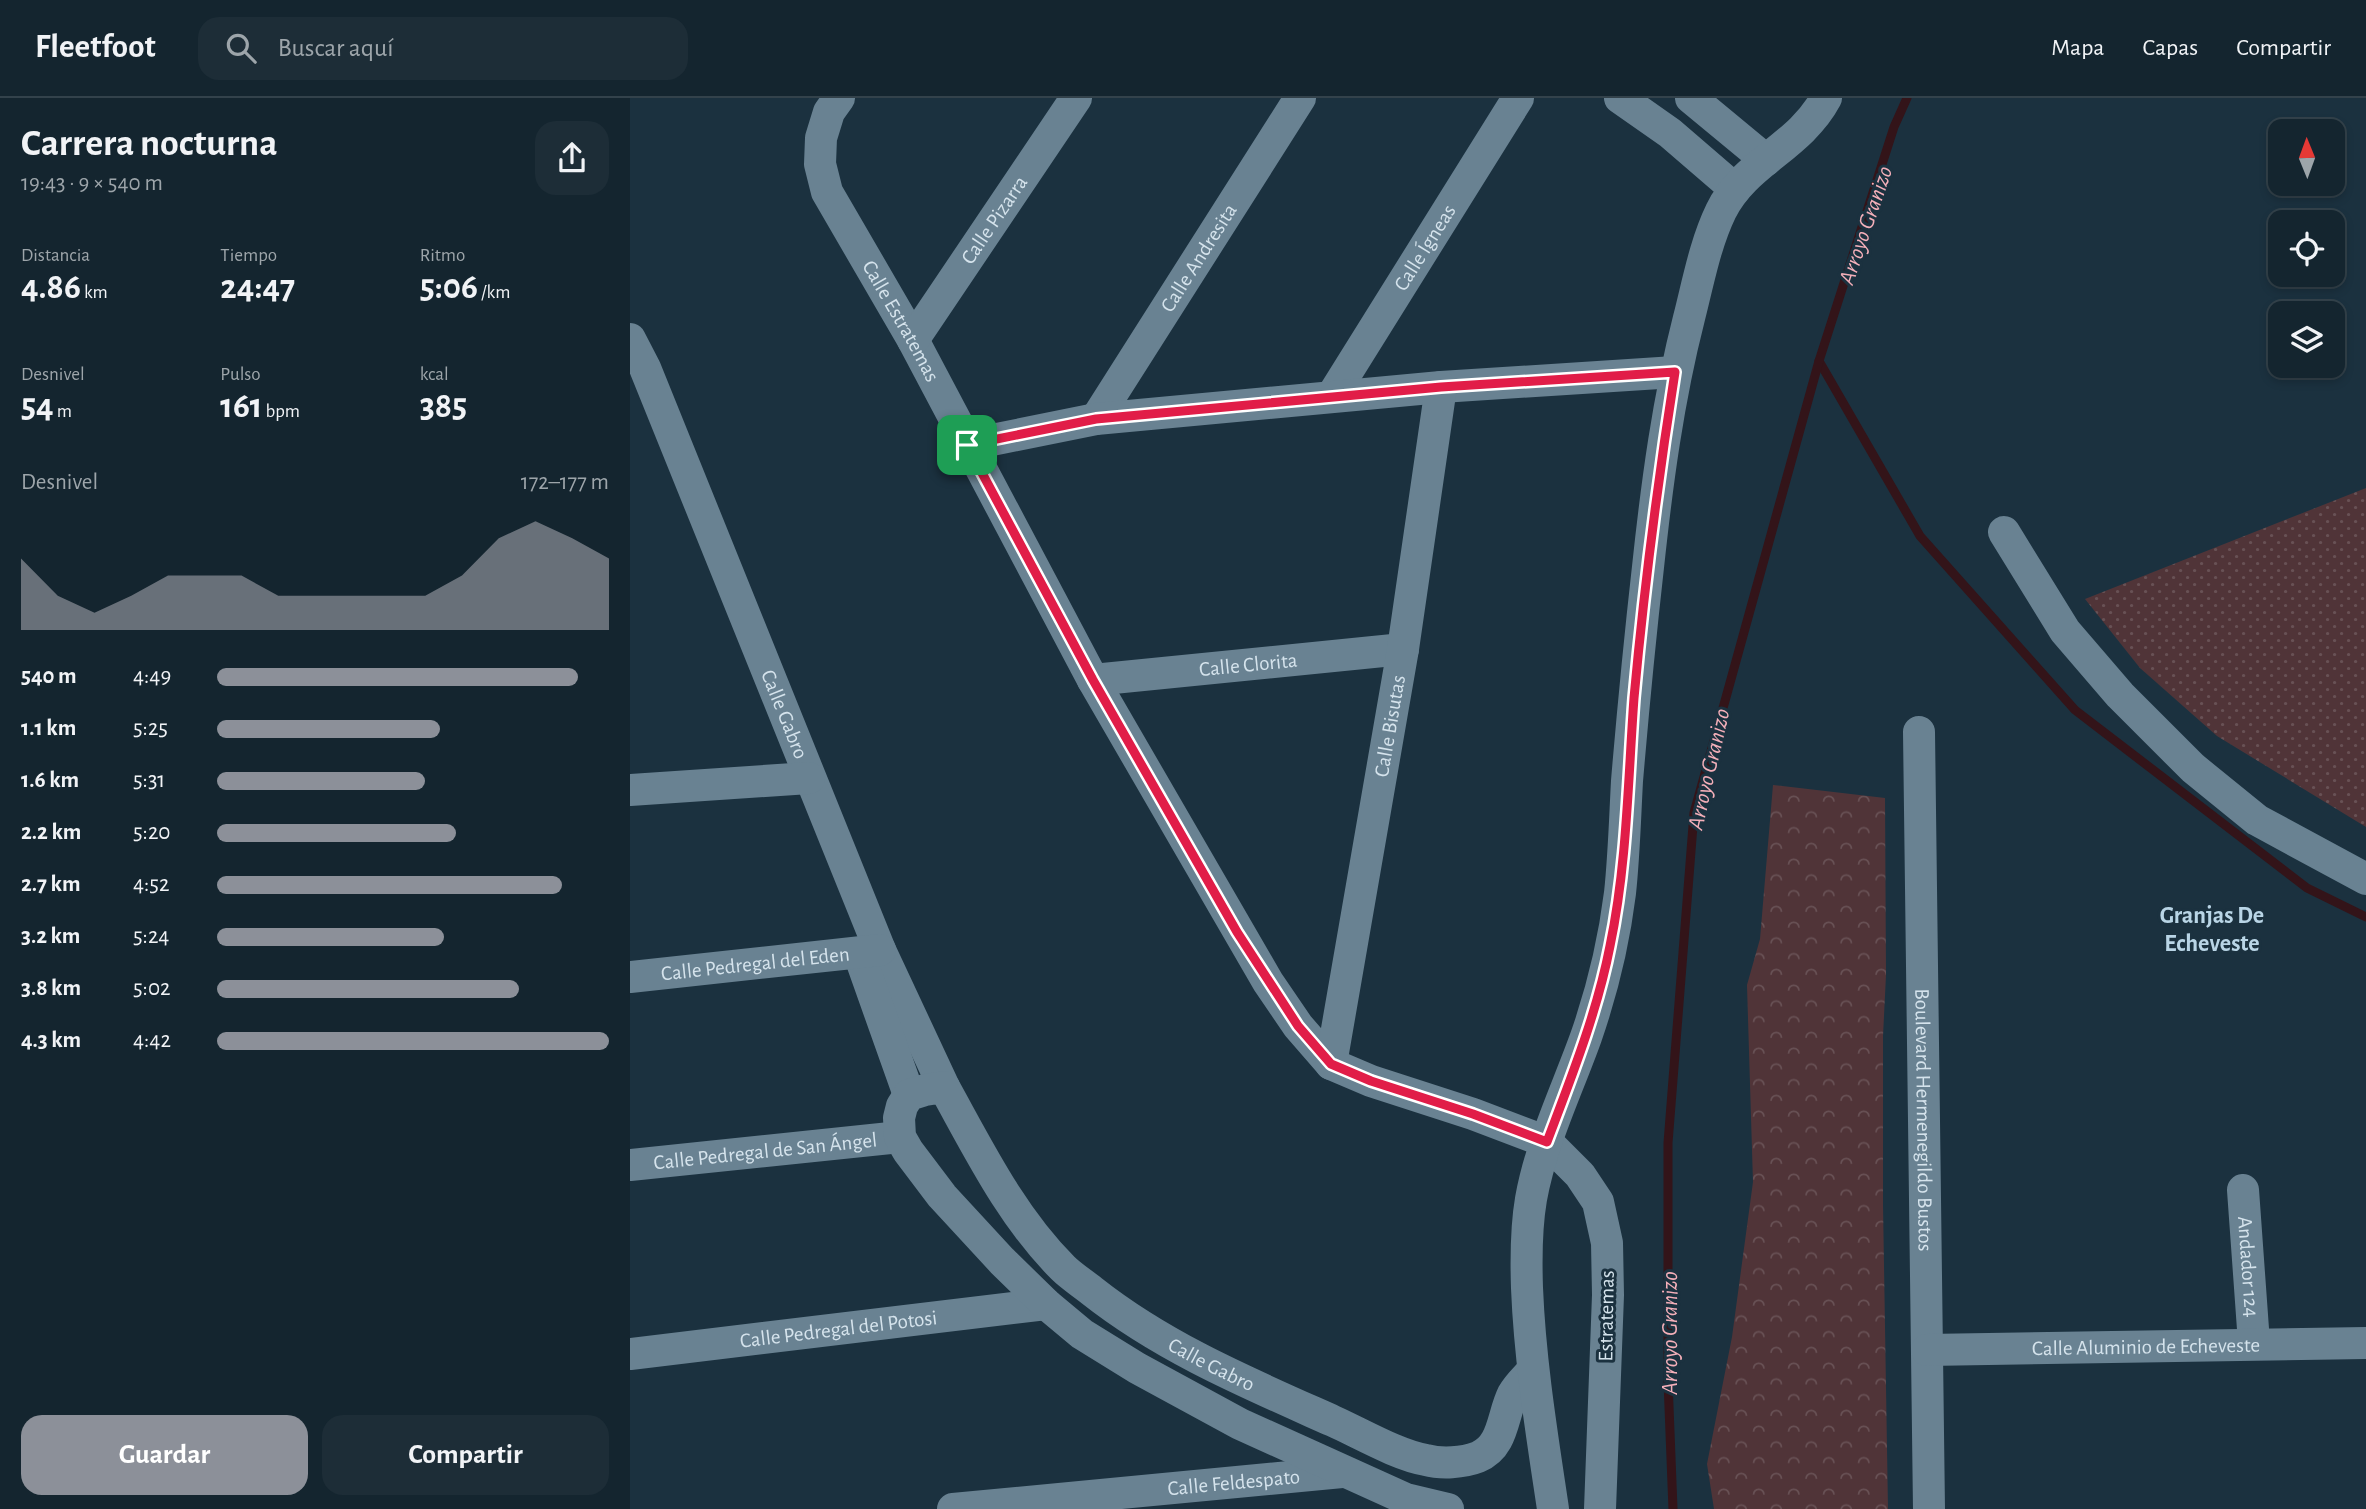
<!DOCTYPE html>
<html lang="es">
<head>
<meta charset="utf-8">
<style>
	:root { --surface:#14252f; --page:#1d2d37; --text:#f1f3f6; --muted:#9da5aa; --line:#33424b; --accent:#8c9099 }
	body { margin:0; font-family:"Alegreya Sans",sans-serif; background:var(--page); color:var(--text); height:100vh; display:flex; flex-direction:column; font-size:26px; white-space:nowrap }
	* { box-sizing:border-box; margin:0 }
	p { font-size:23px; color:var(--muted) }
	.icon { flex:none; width:38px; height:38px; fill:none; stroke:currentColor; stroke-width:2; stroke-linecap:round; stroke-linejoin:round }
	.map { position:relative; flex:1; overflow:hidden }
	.panel { display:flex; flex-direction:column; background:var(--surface); width:630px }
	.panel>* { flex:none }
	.needle { width:46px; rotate:359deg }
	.fabs { position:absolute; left:1638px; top:21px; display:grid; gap:14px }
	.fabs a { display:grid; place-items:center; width:77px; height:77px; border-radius:14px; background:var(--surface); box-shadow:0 4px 10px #0003,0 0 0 2px var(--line); font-size:35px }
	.pin { position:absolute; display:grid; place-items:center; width:60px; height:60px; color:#fff; margin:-30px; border-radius:14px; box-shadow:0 4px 10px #0006 }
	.round { display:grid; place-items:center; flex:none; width:74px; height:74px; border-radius:21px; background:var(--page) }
	.head { display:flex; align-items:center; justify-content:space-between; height:119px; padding:0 21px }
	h1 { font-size:38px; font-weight:700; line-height:52px }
	.figures { display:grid; grid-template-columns:repeat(3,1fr); gap:10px; height:119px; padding:7px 21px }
	.figures div { display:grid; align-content:center }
	.figures b { font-size:35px; font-weight:700 }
	.figures small { font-size:19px; font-weight:400 }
	.figures p { font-size:19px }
	.chart { height:196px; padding:14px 21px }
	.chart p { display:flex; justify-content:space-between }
	.chart svg { width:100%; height:126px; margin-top:7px; fill:var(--accent); opacity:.7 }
	.button { display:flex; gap:14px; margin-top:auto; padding:14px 21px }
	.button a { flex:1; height:80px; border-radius:21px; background:var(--accent); color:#fff; font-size:28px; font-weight:700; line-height:80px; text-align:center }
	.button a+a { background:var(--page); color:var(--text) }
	ul { padding:0 21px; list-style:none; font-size:23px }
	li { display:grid; grid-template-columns:112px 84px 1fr; align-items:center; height:52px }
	li i { height:18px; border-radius:9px; background:var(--accent) }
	header { display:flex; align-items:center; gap:42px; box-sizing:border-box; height:98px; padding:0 35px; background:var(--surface); border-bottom:2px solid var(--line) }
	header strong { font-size:33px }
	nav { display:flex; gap:38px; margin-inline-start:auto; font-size:24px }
	.search { width:490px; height:63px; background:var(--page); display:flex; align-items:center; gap:18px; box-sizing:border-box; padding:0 24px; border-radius:21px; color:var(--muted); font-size:26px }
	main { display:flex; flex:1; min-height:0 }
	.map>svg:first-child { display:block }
	.grass { fill:url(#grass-dots) }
	.park { fill:url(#park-crowns) }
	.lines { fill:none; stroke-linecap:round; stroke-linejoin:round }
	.stream { stroke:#331419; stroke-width:9 }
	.minor { stroke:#698292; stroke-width:32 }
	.route-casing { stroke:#fff; stroke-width:14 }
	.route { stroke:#e11d48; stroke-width:9 }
	.labels { text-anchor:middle; stroke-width:6; stroke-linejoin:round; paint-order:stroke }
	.street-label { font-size:21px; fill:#d5e3ec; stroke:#1b313f }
	.water-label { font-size:23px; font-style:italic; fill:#f5b0ba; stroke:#1b313f }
	.quarter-label { font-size:24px; font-weight:bold; fill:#b9d5e6; stroke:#1b313f }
</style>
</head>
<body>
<header>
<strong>Fleetfoot</strong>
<div class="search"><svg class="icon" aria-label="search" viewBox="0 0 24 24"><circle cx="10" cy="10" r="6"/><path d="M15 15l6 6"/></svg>Buscar aquí</div>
<nav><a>Mapa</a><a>Capas</a><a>Compartir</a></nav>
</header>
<main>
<section class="panel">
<div class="head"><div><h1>Carrera nocturna</h1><p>19:43 · 9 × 540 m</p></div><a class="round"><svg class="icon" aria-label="share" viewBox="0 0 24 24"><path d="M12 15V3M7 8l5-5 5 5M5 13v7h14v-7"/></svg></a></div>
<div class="figures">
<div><p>Distancia</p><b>4.86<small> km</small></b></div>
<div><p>Tiempo</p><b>24:47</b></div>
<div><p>Ritmo</p><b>5:06<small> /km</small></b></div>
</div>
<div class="figures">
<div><p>Desnivel</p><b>54<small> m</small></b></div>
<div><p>Pulso</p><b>161<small> bpm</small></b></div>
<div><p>kcal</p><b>385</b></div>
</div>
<div class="chart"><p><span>Desnivel</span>172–177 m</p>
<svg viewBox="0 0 160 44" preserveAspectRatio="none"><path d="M0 44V19L10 32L20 38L30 32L40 25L50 25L60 25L70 32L80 32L90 32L100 32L110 32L120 25L130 12L140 6L150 12L160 19V44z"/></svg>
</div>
<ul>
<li><b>540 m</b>4:49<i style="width:92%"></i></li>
<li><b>1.1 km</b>5:25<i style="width:57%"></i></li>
<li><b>1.6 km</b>5:31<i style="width:53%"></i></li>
<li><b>2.2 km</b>5:20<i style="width:61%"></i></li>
<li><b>2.7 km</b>4:52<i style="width:88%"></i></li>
<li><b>3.2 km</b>5:24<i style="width:58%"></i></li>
<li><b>3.8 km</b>5:02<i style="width:77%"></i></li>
<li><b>4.3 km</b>4:42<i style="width:100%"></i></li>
</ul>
<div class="button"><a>Guardar</a><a>Compartir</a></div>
</section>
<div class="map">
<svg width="1736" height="1411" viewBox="0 0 1736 1411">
	<defs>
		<pattern id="grass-dots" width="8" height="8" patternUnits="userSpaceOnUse" patternTransform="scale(1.75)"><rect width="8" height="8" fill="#503438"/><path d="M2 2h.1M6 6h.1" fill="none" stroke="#685155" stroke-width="1.8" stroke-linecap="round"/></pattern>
		<pattern id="park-crowns" width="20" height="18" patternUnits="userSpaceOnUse" patternTransform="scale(1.75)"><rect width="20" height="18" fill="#503438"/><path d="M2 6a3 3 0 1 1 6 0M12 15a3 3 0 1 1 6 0" fill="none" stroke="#685155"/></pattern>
	</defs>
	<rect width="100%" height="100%" fill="#1b313f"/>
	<path class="grass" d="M1736,390V729L1587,638L1510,570L1455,501Z"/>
	<path class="park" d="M1143,687L1255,700L1256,877L1253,938V1107L1258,1411H1084L1077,1366L1102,1239L1123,1084L1117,887L1130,841Z"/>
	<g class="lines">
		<g class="stream">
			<path d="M1189,263L1290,438L1445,612L1677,790L1736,819"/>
			<path d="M1043,1411L1038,1283V1045L1064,715L1189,263L1264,29L1277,0"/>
		</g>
		<g class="minor">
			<path id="s1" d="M209,0L199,14L191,40L190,66L197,94L283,242L463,582L638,884L668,928L701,966L741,983L843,1016L917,1044L950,1077L968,1104L977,1145L978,1197L970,1411"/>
			<path d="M990,0L1040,35L1105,91"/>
			<path d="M1061,0L1136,62"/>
			<path id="s2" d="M0,241L15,270L250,852L314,989"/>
			<path id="s3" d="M283,242L446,0"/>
			<path id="s4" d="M702,298L888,0"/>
			<path id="s5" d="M466,321L670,0"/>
			<path d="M337,347L466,321L811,289L1045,274"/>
			<path d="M1374,434L1435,533L1490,597L1563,670L1627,722L1736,781"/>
			<path id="s6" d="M463,582L773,551"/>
			<path id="s7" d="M1289,634L1299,1411"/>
			<path d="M0,692L179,680"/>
			<path d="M229,856L279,997"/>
			<path id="s8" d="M0,879L250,852"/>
			<path id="s9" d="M701,966L773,551L811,289"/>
			<path id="s10" d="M0,1067L270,1039"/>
			<path id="s11" d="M1613,1092L1624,1245"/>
			<path id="s12" d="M1297,1252L1736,1245"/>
			<path id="s13" d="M0,1256L416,1206"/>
			<path id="s14" d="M323,1411L712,1374"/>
			<path id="s15" d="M818,1411L776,1401L610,1326L507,1270L452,1236L416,1206L372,1163L312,1098L278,1053L270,1039L269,1020L272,1008L279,997L295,992L314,989C349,1052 381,1118 433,1170C441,1178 452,1185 462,1193C534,1250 620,1286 703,1323C730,1335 767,1357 796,1362C811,1366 833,1365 848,1359C874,1348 872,1318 883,1296C888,1287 896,1280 903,1272"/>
			<path d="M923,1411C912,1337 900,1264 897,1190C896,1160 896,1130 901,1101C911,1045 937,992 956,939C972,893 984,843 990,795C994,758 995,720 997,683C1003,612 1010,540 1018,469C1027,385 1038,302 1059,220C1068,185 1075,146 1091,113C1115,64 1169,50 1196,0"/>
		</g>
	</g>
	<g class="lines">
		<defs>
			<path id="route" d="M1045,274C1028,382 1014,491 1004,600C998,682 997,767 980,848C967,915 941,980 917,1044L843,1016L741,983L701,966L668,928L607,834L463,582L337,347L466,321L811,289Z"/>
		</defs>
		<use href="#route" class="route-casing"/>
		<use href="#route" class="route"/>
	</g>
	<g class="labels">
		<g class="street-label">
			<text dy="7" stroke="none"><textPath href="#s3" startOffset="145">Calle Pizarra</textPath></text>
			<text dy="7" stroke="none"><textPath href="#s4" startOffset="175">Calle Ígneas</textPath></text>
			<text dy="7" stroke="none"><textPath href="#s5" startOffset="191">Calle Andresita</textPath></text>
			<text dy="7" stroke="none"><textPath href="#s1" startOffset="248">Calle Estratemas</textPath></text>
			<text dy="7" stroke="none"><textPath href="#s6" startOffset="156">Calle Clorita</textPath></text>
			<text dy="7" stroke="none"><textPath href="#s2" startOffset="406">Calle Gabro</textPath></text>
			<text dy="7" stroke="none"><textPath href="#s9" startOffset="343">Calle Bisutas</textPath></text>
			<text dy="7" stroke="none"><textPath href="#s8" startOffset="126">Calle Pedregal del Eden</textPath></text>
			<text dy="7" stroke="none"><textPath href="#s7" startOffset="388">Boulevard Hermenegildo Bustos</textPath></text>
			<text dy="7" stroke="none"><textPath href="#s10" startOffset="136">Calle Pedregal de San Ángel</textPath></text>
			<text dy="7" stroke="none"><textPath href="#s11" startOffset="77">Andador 124</textPath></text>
			<text transform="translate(976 1218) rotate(-89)" y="7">Estratemas</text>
			<text dy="7" stroke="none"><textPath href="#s13" startOffset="210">Calle Pedregal del Potosi</textPath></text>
			<text dy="7" stroke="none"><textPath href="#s12" startOffset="219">Calle Aluminio de Echeveste</textPath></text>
			<text dy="7" stroke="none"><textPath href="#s15" startOffset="1152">Calle Gabro</textPath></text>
			<text dy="7" stroke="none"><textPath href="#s14" startOffset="282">Calle Feldespato</textPath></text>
		</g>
		<g class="water-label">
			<text transform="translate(1235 127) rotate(-71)" y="8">Arroyo Granizo</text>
			<text transform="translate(1078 671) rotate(-77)" y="8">Arroyo Granizo</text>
			<text transform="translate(1039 1235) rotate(-90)" y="8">Arroyo Granizo</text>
		</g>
		<g class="quarter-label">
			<text x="1582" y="825">Granjas De<tspan x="1582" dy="28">Echeveste</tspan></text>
		</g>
	</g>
</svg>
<div class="fabs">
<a><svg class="needle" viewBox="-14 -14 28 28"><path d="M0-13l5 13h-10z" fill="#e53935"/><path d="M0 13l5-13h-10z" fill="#9da5aa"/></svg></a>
<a><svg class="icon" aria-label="locate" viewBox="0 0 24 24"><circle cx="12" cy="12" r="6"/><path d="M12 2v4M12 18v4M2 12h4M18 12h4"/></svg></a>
<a><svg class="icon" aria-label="layers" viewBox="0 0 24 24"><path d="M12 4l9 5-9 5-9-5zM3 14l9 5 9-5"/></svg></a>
</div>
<div class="pin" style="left:337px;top:347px;background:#1e9e55"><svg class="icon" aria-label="arrive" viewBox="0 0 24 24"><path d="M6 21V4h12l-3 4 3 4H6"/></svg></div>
</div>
</main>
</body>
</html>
